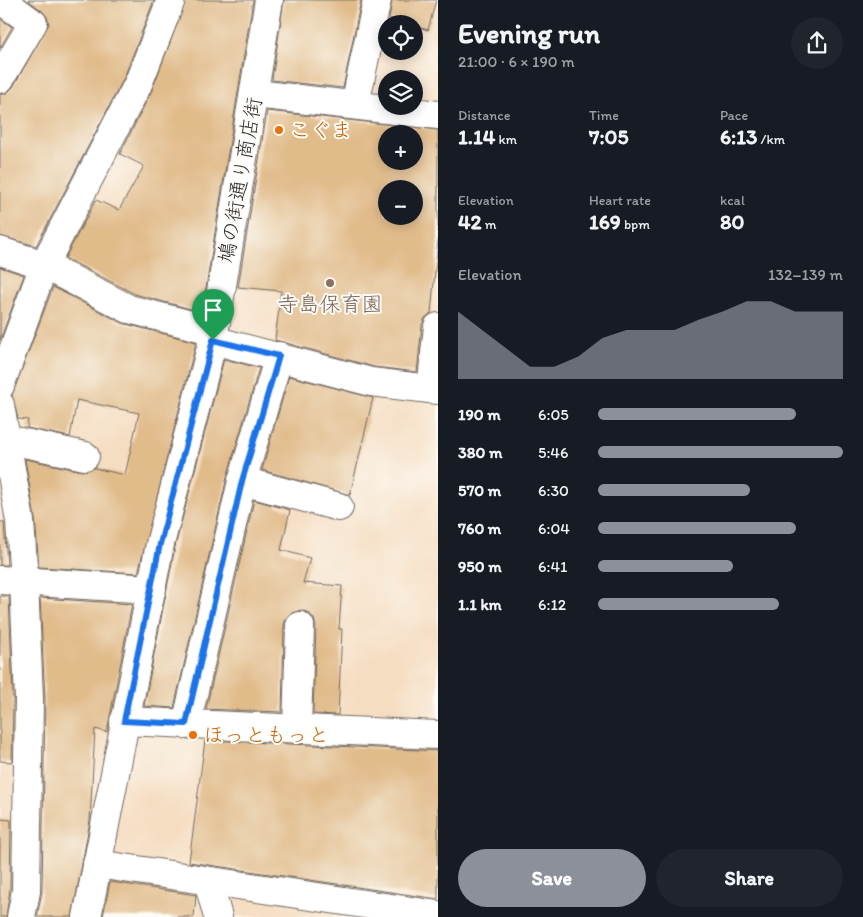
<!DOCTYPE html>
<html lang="en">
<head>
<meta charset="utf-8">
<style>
	:root { --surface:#171b24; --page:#20242c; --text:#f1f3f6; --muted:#9ea1a6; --accent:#8c9099 }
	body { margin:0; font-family:Itim,"Klee One",sans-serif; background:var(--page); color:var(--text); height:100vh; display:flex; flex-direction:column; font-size:19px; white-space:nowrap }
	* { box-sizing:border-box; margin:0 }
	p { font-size:16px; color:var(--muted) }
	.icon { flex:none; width:28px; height:28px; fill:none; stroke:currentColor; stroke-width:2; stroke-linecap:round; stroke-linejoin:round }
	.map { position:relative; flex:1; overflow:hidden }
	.side { display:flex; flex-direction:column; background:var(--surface); width:425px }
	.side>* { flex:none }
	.buttons { position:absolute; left:378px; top:15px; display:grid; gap:10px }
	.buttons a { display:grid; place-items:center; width:45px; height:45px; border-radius:50%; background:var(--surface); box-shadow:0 2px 12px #0003; font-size:25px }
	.pin { position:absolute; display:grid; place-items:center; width:42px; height:42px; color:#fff; margin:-51px -21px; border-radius:50% 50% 50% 0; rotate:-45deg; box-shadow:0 0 5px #0007 }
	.pin .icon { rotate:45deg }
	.round { display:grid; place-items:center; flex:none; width:52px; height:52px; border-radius:26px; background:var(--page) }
	.head { display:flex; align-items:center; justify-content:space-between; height:85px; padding:0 20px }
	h1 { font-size:28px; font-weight:800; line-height:38px }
	.figures { display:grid; grid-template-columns:repeat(3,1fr); gap:8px; height:85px; padding:5px 20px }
	.figures div { display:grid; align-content:center }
	.figures b { font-size:21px; font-weight:800 }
	.figures small { font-size:14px; font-weight:400 }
	.figures p { font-size:14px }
	.chart { height:140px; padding:10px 20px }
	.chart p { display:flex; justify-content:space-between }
	.chart svg { width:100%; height:90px; margin-top:5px; fill:var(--accent); opacity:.7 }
	.primary-button { display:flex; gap:10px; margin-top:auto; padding:10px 20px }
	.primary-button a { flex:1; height:58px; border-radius:30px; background:var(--accent); color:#fff; font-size:20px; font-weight:800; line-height:58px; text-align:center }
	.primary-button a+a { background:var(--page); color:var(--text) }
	ul { padding:0 20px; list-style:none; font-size:16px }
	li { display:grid; grid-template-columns:80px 60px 1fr; align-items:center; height:38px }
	li i { height:12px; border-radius:6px; background:var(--accent) }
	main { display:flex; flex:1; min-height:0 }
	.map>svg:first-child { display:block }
	.building { fill:#e1bc8b; fill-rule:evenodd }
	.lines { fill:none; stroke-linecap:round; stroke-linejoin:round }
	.minor-casing { stroke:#726960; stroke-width:30 }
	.minor { stroke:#fff; stroke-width:28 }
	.route-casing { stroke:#fff; stroke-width:10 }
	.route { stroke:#1a73e8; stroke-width:6 }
	.food-dot { fill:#e8710a; stroke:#fdfcf7; stroke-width:2 }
	.education-dot { fill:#8d6e63; stroke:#fdfcf7; stroke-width:2 }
	.labels { text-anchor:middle; stroke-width:4; stroke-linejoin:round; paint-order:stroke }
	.food-label { font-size:21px; fill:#c56008; stroke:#fdfcf7; text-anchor:start }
	.street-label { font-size:21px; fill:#2b2b2b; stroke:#fdfcf7 }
	.education-label { font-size:21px; fill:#785e54; stroke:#fdfcf7 }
</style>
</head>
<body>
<main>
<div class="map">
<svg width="438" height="917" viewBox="0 0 438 917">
	<rect width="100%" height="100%" fill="#fdfcf7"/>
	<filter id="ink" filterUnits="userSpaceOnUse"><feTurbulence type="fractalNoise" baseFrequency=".02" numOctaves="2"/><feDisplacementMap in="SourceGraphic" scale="10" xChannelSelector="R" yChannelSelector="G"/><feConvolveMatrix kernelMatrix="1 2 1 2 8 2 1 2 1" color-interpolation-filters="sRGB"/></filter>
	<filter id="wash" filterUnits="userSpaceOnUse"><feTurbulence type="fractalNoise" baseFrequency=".0096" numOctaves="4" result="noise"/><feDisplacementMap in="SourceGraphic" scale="20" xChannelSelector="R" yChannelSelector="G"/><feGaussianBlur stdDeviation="1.12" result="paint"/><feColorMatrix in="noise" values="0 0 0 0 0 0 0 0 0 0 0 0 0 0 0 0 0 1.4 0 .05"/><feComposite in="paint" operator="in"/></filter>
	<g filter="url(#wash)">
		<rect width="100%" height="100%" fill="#f5ddc1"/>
		<g id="blocks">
			<g class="building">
				<path d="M28,0H154L124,78L36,246L0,236V95L7,93L13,87L49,24L47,17L42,11Z"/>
				<path d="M186,0H253L202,312L135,294L65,258L96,200L119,210L144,166L120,154L152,90Z"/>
				<path d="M284,0H361L343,88L272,80Z"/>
				<path d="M392,0H436L428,30L389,18Z"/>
				<path d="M0,19L12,27L0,48Z"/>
				<path d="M267,111L438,130V240L431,313L425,318L422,325L417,372L374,367L275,340L281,291L238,287ZM386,134H414V161H386ZM386,189H414V216H386Z"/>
				<path d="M0,267L24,275L0,340Z"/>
				<path d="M53,287L122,323L196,342L138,573L39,567L35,518L25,459L82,471L94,468L125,475L139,413L77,400L70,437L27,428L28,420L18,419L12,395Z"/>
				<path d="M224,359L259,368L227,477L174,708L144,706L175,547Z"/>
				<path d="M289,376L373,398L350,495L262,470Z"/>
				<path d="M254,500L290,510L281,550L310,558L303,583L342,586L339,629H342L338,715L313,714L316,626L314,619L309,613L301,610L292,613L286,618L284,625L282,712L206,709Z"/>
				<path d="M0,522H4L7,565H0Z"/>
				<path d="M0,596H9L13,699L12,762L0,761Z"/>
				<path d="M40,598L132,604L107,732L95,729L90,821L72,917H37L42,891L45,699Z"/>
				<path d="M205,740L438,751V899L189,862Z"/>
				<path d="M0,819L11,820L10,889L6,917H0Z"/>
				<path d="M110,882L196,895L194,917H103Z"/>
			</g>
		</g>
	</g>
	<g filter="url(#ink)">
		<use href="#blocks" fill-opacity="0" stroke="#726960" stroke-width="1"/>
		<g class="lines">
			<defs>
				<g id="minor">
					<path d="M0,79L33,23L1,0"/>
					<path d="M255,94L438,115"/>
					<path d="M355,105L377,0"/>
					<path d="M0,251L44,265L129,309L215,331"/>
					<path d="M213,340L371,382L438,390"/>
					<path d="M0,386L44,265L138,84L171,0"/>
					<path d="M431,389L438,327"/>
					<path d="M0,405L20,521L24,581L29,699L26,891L21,917"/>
					<path d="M6,439L85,456"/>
					<path d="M242,481L339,507"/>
					<path d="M0,580L152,589"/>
					<path d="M124,721L438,735"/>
					<path d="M186,725L242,481L279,356"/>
					<path d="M297,729L300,626"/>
					<path d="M97,864L438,915"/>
					<path d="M208,881L218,917"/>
					<path d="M87,917L160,544L213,340L269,0"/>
				</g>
			</defs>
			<use href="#minor" class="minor-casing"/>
			<use href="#minor" class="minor"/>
		</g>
	</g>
	<g class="lines" filter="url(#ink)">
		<defs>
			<path id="route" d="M213,340L279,356L242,481L186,724L124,721L160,544Z"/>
		</defs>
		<use href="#route" class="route-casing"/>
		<use href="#route" class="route"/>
	</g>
	<g class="food-dot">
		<circle cx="279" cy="130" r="5"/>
		<circle cx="193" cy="735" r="5"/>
	</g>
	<circle class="education-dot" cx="330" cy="283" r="5"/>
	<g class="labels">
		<g class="food-label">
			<text x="289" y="137">こぐま</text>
			<text x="203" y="742">ほっともっと</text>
		</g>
		<g class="street-label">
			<text transform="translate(240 180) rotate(-80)" y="7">鳩の街通り商店街</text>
		</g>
		<g class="education-label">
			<text x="330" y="311">寺島保育園</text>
		</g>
	</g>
</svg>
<div class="buttons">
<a><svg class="icon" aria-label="locate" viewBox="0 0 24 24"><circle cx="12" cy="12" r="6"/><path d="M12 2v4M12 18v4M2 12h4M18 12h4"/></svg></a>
<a><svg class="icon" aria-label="layers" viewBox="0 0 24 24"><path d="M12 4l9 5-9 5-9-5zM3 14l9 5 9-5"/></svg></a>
<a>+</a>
<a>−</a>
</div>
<div class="pin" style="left:213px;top:340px;background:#1e9e55"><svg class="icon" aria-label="arrive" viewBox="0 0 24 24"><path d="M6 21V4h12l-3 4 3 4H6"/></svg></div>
</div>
<section class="side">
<div class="head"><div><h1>Evening run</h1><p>21:00 · 6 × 190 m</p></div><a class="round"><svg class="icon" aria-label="share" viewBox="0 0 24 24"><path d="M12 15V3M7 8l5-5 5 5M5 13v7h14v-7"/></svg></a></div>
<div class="figures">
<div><p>Distance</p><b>1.14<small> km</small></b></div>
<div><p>Time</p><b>7:05</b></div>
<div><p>Pace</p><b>6:13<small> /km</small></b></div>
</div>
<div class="figures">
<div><p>Elevation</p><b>42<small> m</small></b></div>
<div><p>Heart rate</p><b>169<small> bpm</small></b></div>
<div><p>kcal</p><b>80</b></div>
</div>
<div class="chart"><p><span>Elevation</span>132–139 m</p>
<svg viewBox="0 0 160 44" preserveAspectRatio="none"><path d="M0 44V11L10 20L20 29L30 38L40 38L50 33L60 24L70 20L80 20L90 20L100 15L110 11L120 6L130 6L140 11L150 11L160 11V44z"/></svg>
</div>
<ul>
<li><b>190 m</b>6:05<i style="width:81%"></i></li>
<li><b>380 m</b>5:46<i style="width:100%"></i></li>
<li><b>570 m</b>6:30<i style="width:62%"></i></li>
<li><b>760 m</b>6:04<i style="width:81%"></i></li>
<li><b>950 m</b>6:41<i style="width:55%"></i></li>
<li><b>1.1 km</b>6:12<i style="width:74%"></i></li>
</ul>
<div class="primary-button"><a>Save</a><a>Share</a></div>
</section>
</main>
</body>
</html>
